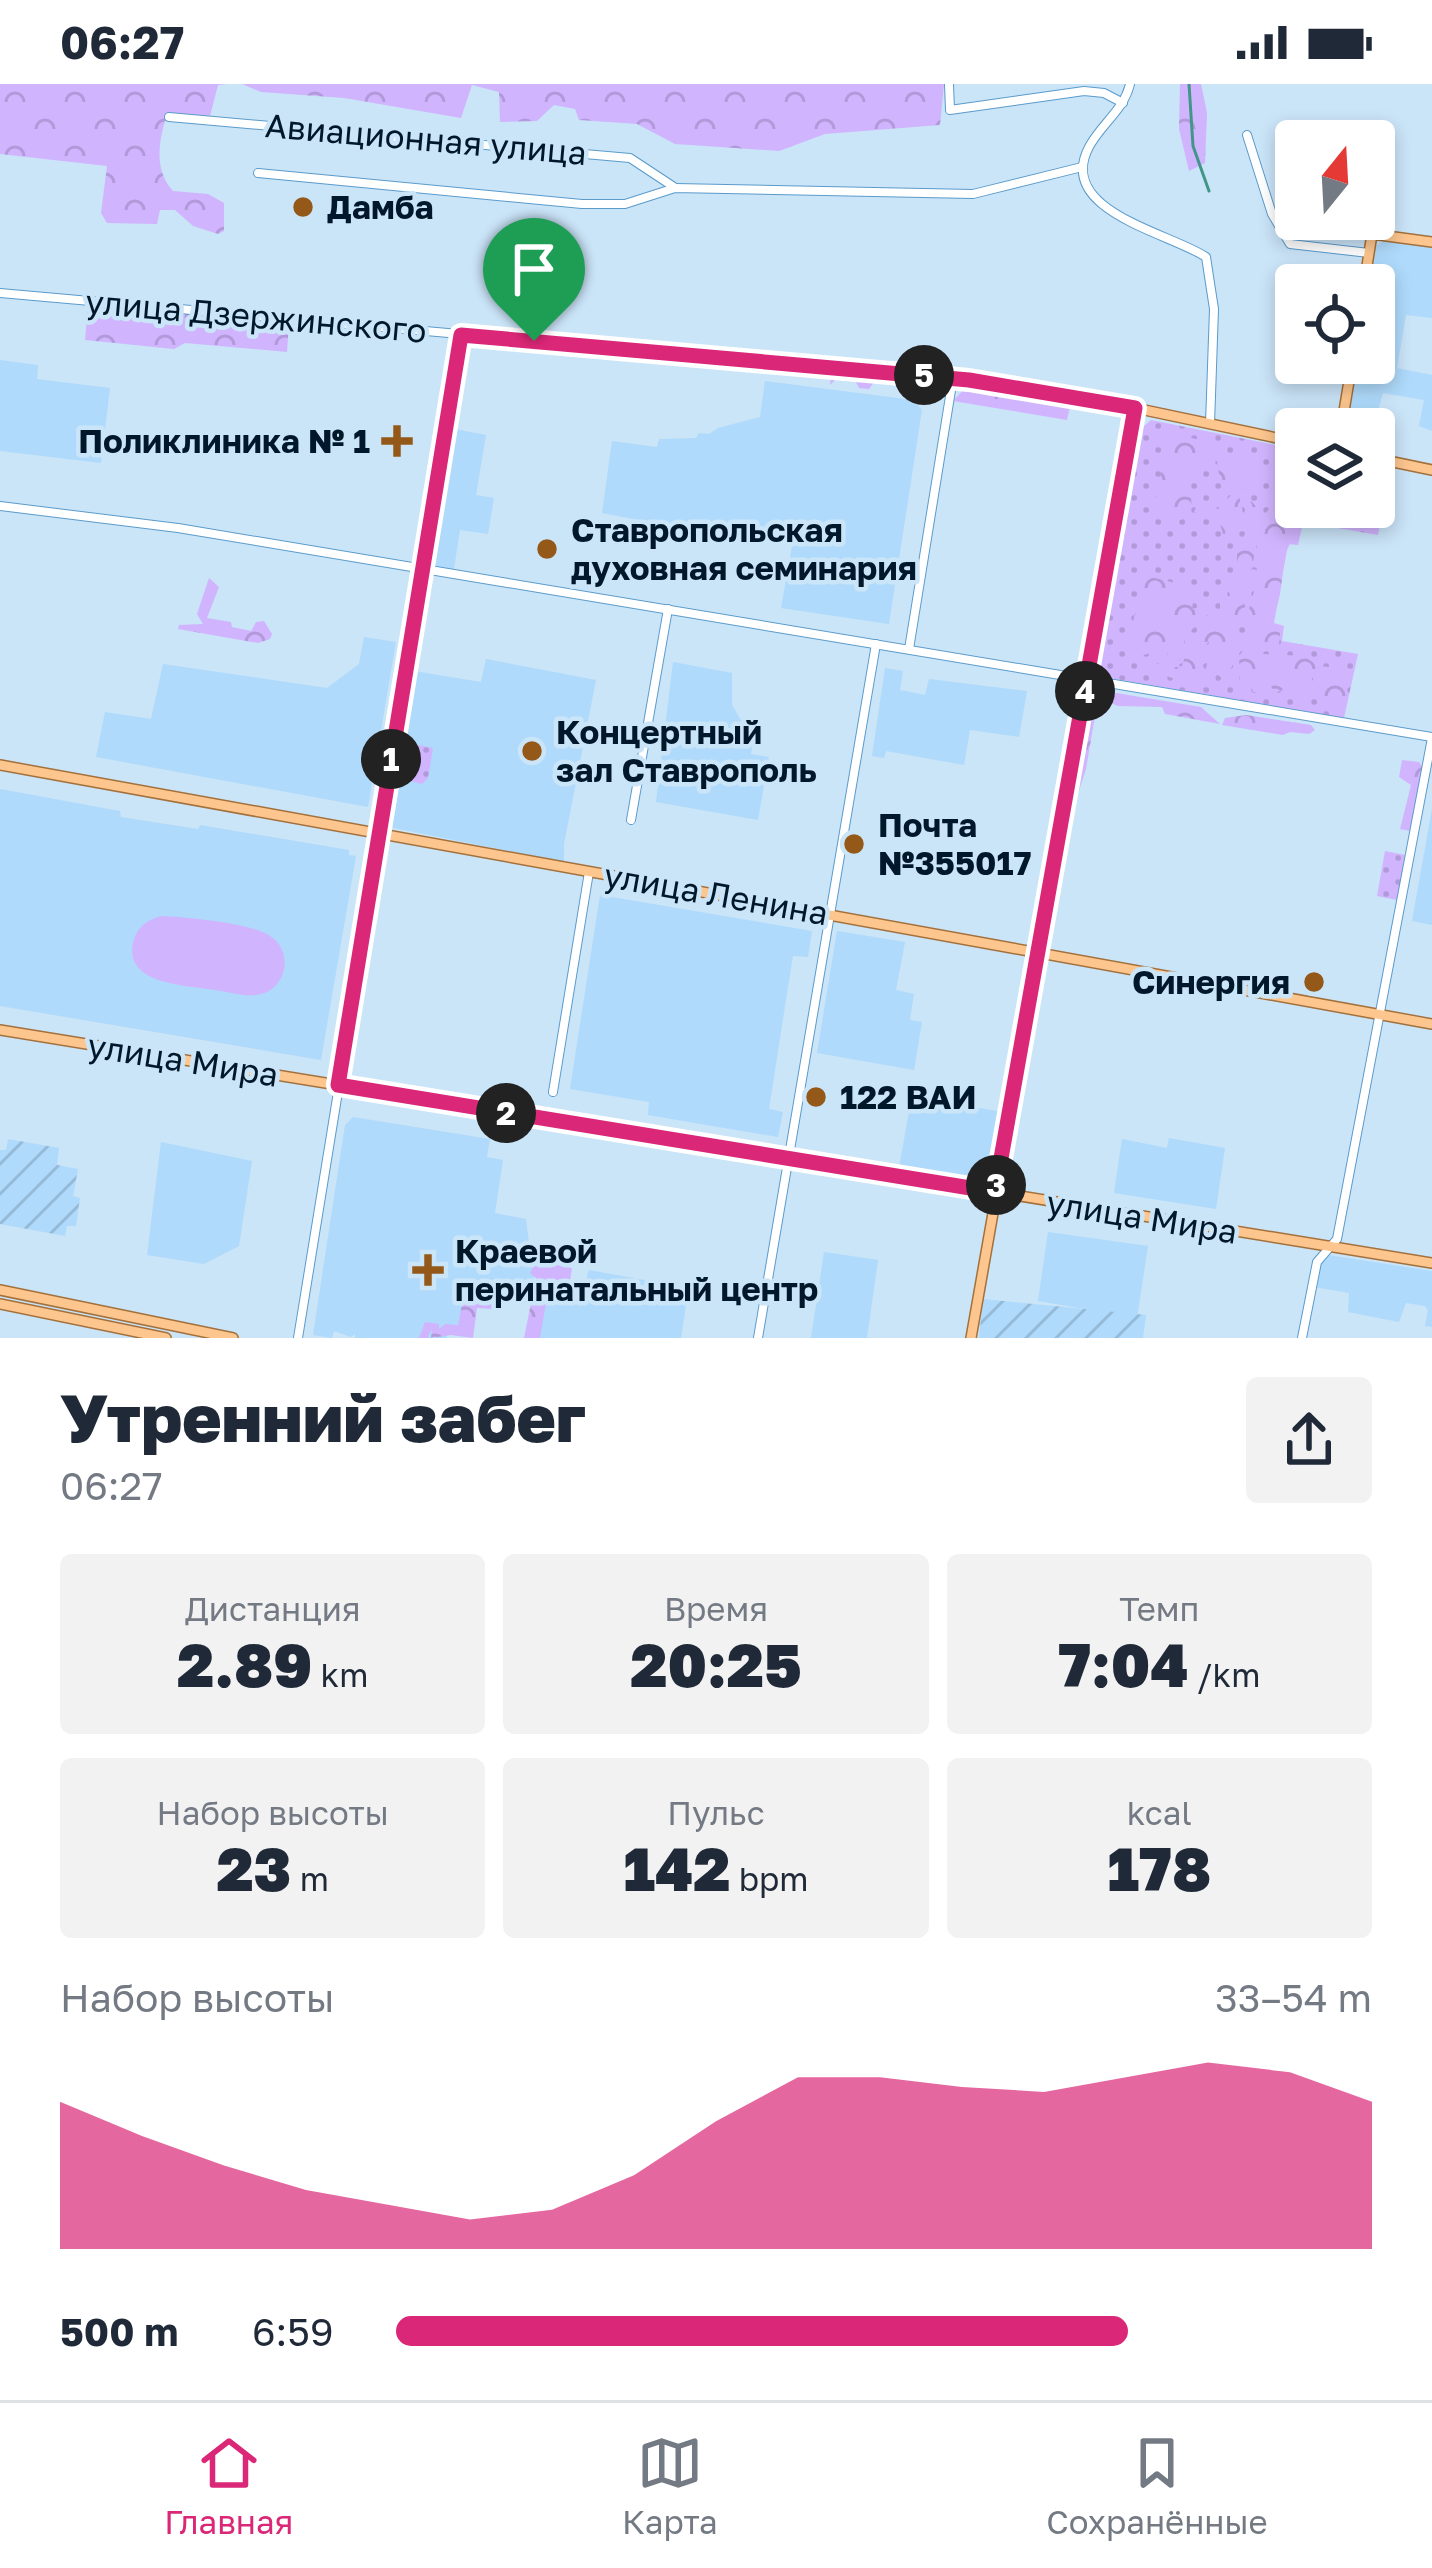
<!DOCTYPE html>
<html lang="ru">
<head>
<meta charset="utf-8">
<style>
	:root { --surface:#fff; --page:#f2f2f3; --text:#1f2937; --muted:#747a83; --line:#e0e1e3; --accent:#db2777 }
	body { margin:0; font-family:"Golos Text",sans-serif; background:var(--page); color:var(--text); height:100vh; display:flex; flex-direction:column; font-size:45px; white-space:nowrap }
	* { box-sizing:border-box; margin:0 }
	p { font-size:39px; color:var(--muted) }
	.icon { flex:none; width:66px; height:66px; fill:none; stroke:currentColor; stroke-width:2; stroke-linecap:round; stroke-linejoin:round }
	.map { position:relative; height:1254px; overflow:hidden }
	.panel { display:flex; flex-direction:column; background:var(--surface); flex:1 }
	.panel>* { flex:none }
	.needle { width:78px; rotate:18deg }
	.buttons { position:absolute; left:1275px; top:36px; display:grid; gap:24px }
	.buttons a { display:grid; place-items:center; width:120px; height:120px; border-radius:12px; background:var(--surface); box-shadow:0 6px 18px #0003; font-size:60px }
	.pin { position:absolute; display:grid; place-items:center; width:102px; height:102px; color:#fff; margin:-123px -51px; border-radius:50% 50% 50% 0; rotate:-45deg; box-shadow:0 0 12px #0007 }
	.pin .icon { rotate:45deg }
	.km { position:absolute; width:60px; height:60px; margin:-30px; border-radius:50%; background:#222; color:#fff; font-size:33px; line-height:60px; text-align:center }
	.round { display:grid; place-items:center; flex:none; width:126px; height:126px; border-radius:12px; background:var(--page) }
	.headline { display:flex; align-items:center; justify-content:space-between; height:204px; padding:0 60px }
	h1 { font-size:66px; font-weight:800; line-height:90px }
	.figures { display:grid; grid-template-columns:repeat(3,1fr); gap:18px; height:204px; padding:12px 60px }
	.figures div { display:grid; align-content:center; border-radius:12px; background:var(--page); text-align:center }
	.figures b { font-size:60px; font-weight:800 }
	.figures small { font-size:33px; font-weight:400 }
	.figures p { font-size:33px }
	.chart { height:336px; padding:24px 60px }
	.chart p { display:flex; justify-content:space-between }
	.chart svg { width:100%; height:216px; margin-top:12px; fill:var(--accent); opacity:.7 }
	ul { padding:0 60px; list-style:none; font-size:39px }
	li { display:grid; grid-template-columns:192px 144px 1fr; align-items:center; height:90px }
	li i { height:30px; border-radius:15px; background:var(--accent) }
	.status { display:flex; justify-content:space-between; align-items:center; height:84px; padding:0 60px; background:var(--surface); direction:ltr }
	.status svg { height:33px; fill:currentColor }
	.tabs { display:flex; justify-content:space-around; align-items:center; height:168px; border-top:3px solid var(--line); background:var(--surface); font-size:33px; color:var(--muted) }
	.tabs a { display:grid; justify-items:center; gap:6px }
	.tabs .active { color:var(--accent) }
	.map>svg:first-child { display:block }
	.built { fill:#afdafb }
	.industrial { fill:url(#industrial-furrows) }
	.green { fill:url(#green-dots) }
	.forest { fill:url(#forest-crowns) }
	.pitch { fill:#d1b4fe }
	.lines { fill:none; stroke-linecap:round; stroke-linejoin:round }
	.stream { stroke:#419688; stroke-width:3 }
	.minor-casing { stroke:#5a9bcb; stroke-width:10 }
	.major-casing { stroke:#a4703b; stroke-width:12 }
	.minor { stroke:#fff; stroke-width:8 }
	.major { stroke:#fdc68f; stroke-width:9 }
	.route-casing { stroke:#fff; stroke-width:24 }
	.route { stroke:#db2777; stroke-width:15 }
	.poi-dot { fill:#945819; stroke:#cae4f8; stroke-width:4.5 }
	.labels { text-anchor:middle; stroke-width:9; stroke-linejoin:round; paint-order:stroke }
	.street-label { font-size:33px; fill:#00182a; stroke:#cae4f8 }
	.poi-label { font-size:33px; font-weight:bold; fill:#00182a; stroke:#cae4f8; text-anchor:start }
</style>
</head>
<body>
<div class="status"><b>06:27</b><svg viewBox="0 0 49 12"><path d="M0 12V9h3v3zM5 12V6h3v6zM10 12V3h3v9zM15 12V0h3v12zM26 1h20v11H26zM47 4h2v5h-2z"/></svg></div>
<div class="map">
<svg width="1432" height="1254" viewBox="0 0 1432 1254">
	<defs>
		<pattern id="industrial-furrows" width="10" height="10" patternUnits="userSpaceOnUse" patternTransform="scale(3)"><rect width="10" height="10" fill="#afdafb"/><path d="M-1 1l2-2M0 10L10 0M9 11l2-2" fill="none" stroke="#95bad7"/></pattern>
		<pattern id="green-dots" width="8" height="8" patternUnits="userSpaceOnUse" patternTransform="scale(3)"><rect width="8" height="8" fill="#d1b4fe"/><path d="M2 2h.1M6 6h.1" fill="none" stroke="#b29ada" stroke-width="1.8" stroke-linecap="round"/></pattern>
		<pattern id="forest-crowns" width="20" height="18" patternUnits="userSpaceOnUse" patternTransform="scale(3)"><rect width="20" height="18" fill="#d1b4fe"/><path d="M2 6a3 3 0 1 1 6 0M12 15a3 3 0 1 1 6 0" fill="none" stroke="#b29ada"/></pattern>
	</defs>
	<rect width="100%" height="100%" fill="#cae4f8"/>
	<g class="built">
		<path d="M1388,155L1432,161V234L1406,231L1397,284L1432,291V347L1419,342L1424,316L1383,309L1376,333L1367,338L1345,334L1354,279H1374V201H1367L1373,164Z"/>
		<path d="M0,276L38,281L37,295L110,304L101,379L0,367Z"/>
		<path d="M765,297L913,316L922,326L889,540L781,524L793,457L704,443L702,448L602,429L612,357L657,363L659,355L696,354L699,349L709,350L718,344L760,333Z"/>
		<path d="M449,344L486,351L476,411L494,414L488,450L460,446L454,485L433,482L428,473Z"/>
		<path d="M364,553L396,558L368,723L96,673L105,628L151,635L163,580L327,604L359,580Z"/>
		<path d="M486,575L596,596L564,760V778L384,742L408,586L481,598Z"/>
		<path d="M673,578L732,589V621L743,640L740,655L753,658L751,670L769,673L758,736L656,718Z"/>
		<path d="M885,584L903,587L900,606L925,611L929,595L1027,607L1019,653L970,646L964,681L886,667L884,674L872,672Z"/>
		<path d="M0,705L120,727L121,733L198,745L200,741L349,766V771L356,772L321,976L0,922Z"/>
		<path d="M1432,725V841L1412,837Z"/>
		<path d="M600,811L812,847L808,873L793,872L785,922L769,1025L783,1028L778,1053L648,1031L649,1018L570,1005Z"/>
		<path d="M837,847L905,858L896,906L914,910L910,936L922,938L914,986L817,969Z"/>
		<path d="M912,1011L1001,1028L989,1098L981,1101L898,1089Z"/>
		<path d="M353,1033L490,1055L487,1073L503,1076L495,1129L526,1135L531,1175L536,1177L531,1218L516,1216L518,1201L498,1197L493,1224L476,1222L468,1245H449L447,1254H355V1250L351,1253L334,1247L332,1254L313,1251L345,1041Z"/>
		<path d="M1169,1054L1225,1064L1216,1125L1114,1109L1122,1055L1167,1064Z"/>
		<path d="M161,1058L252,1077L239,1162L204,1180L147,1171Z"/>
		<path d="M1048,1148L1148,1162L1137,1234L1038,1217Z"/>
		<path d="M824,1168L878,1176L867,1254H811Z"/>
		<path d="M1328,1171L1432,1187V1243L1425,1242L1428,1226L1425,1222L1406,1219L1399,1238L1348,1228L1349,1209L1314,1203L1319,1181Z"/>
		<path d="M589,1186L655,1198L688,1208L681,1254H533L542,1197L584,1203Z"/>
	</g>
	<g class="industrial">
		<path d="M8,1055L59,1064L57,1081L78,1085L73,1112L80,1114L76,1142H67L65,1152L0,1140V1066H6Z"/>
		<path d="M983,1215L1146,1231L1143,1254H979Z"/>
	</g>
	<g class="green">
		<path d="M1151,336L1296,365V423H1374V381L1390,386L1378,451L1303,438L1298,461L1288,460L1274,539L1284,542L1282,557L1358,570L1344,634L1098,592L1096,581L1108,503L1114,502L1127,428L1122,424L1135,350Z"/>
		<path d="M408,659L433,664L428,694L422,700L402,695Z"/>
		<path d="M1385,767L1405,771L1397,816L1377,812Z"/>
	</g>
	<g class="forest">
		<path d="M0,0H227L218,1L210,32L178,30L165,37C158,61 155,87 173,107L208,110L224,119V147L218,150L193,142L175,126H160L157,140L107,139L101,129L107,82L0,70Z"/>
		<path d="M242,0H944L940,41L825,50L779,67L675,60L637,40L579,36L575,25L554,21L537,37L500,38L499,8L472,1L461,34L344,14L261,8Z"/>
		<path d="M1180,0H1201L1207,29L1205,79L1189,87L1179,45Z"/>
		<path d="M88,220L289,239L287,268L185,259L174,265L85,256Z"/>
		<path d="M832,284L929,294L927,310L900,308L895,300L874,298L869,305L859,304L855,296L837,294L830,301Z"/>
		<path d="M967,302L1071,318L1067,336L953,317Z"/>
		<path d="M1169,350L1218,359L1227,369L1263,374L1260,409L1247,408L1243,404L1239,411L1243,429L1239,436L1241,447L1223,450L1218,433H1205L1194,428L1197,421L1218,425L1232,410L1220,398L1217,377L1202,380L1203,397L1195,393L1189,400L1192,422L1181,436C1169,439 1155,433 1150,421L1158,410L1165,366L1160,358Z"/>
		<path d="M1296,376V421L1292,422L1301,427C1303,459 1291,449 1286,470C1280,493 1284,513 1271,536L1280,549L1279,561L1258,564L1263,570L1304,572L1318,582L1350,585L1345,622L1331,623L1313,614V593L1304,611L1287,604L1275,609L1268,597L1262,609L1253,608L1251,601L1240,600L1239,572L1250,558C1243,535 1252,507 1264,487L1259,467L1264,461L1259,459V451L1250,491L1252,485L1257,486L1255,496H1250L1241,516L1246,525V537L1236,546L1234,578L1225,597L1214,587L1217,602L1204,597L1211,555L1206,561L1198,598L1172,594L1145,584L1160,579L1170,584L1182,582L1186,569L1202,554L1196,542L1185,551L1183,573L1179,577L1167,575L1168,564L1137,573L1126,572L1142,495L1147,492L1195,504L1192,525L1201,523L1207,532L1220,530V516L1230,512L1228,503L1237,482V462L1250,443L1244,429L1251,417L1265,431C1277,414 1282,385 1296,376Z"/>
		<path d="M209,494L219,503L207,534L231,538L232,543L251,547L256,538L264,537L272,550L270,555L258,559L178,545L179,541L203,540L197,530Z"/>
		<path d="M1098,606L1201,623L1220,640L1165,630L1162,623L1118,622L1098,614L1086,685L1074,722L1090,611Z"/>
		<path d="M1246,631L1311,641L1315,646L1309,650L1290,648L1283,651L1222,641L1225,634Z"/>
		<path d="M1402,676L1419,678L1424,685L1410,747L1400,745L1411,701L1399,693Z"/>
		<path d="M537,1177L572,1184L570,1197L550,1196L540,1254H524L536,1194L530,1189Z"/>
		<path d="M487,1208L494,1213L493,1225L477,1224L473,1254L451,1251L431,1254L432,1245L427,1254H419L425,1238L439,1240V1245L445,1240L458,1241L462,1221L481,1216Z"/>
	</g>
	<path class="pitch" d="M161,832C185,833 252,839 270,852C293,866 288,903 261,910C247,914 230,908 215,906C187,901 120,901 134,855C138,842 148,836 161,832Z"/>
	<g class="lines">
		<path class="stream" d="M1189,0L1193,62L1209,107"/>
		<defs>
			<g id="minor">
				<path d="M949,0L950,26L1084,7L1104,9L1123,19"/>
				<path d="M1130,0C1124,26 1101,40 1089,63C1055,127 1170,149 1206,173L1214,225L1210,340"/>
				<path d="M169,33L630,74L674,103"/>
				<path d="M1285,50L1316,57"/>
				<path d="M1247,51L1272,130L1290,160L1369,169"/>
				<path d="M258,89L582,120H625L675,104L973,110L1082,83"/>
				<path d="M0,209L953,294L1135,324"/>
				<path d="M0,422L178,444L1432,653"/>
				<path d="M909,565L953,294"/>
				<path d="M631,736L668,525"/>
				<path d="M553,1008L589,788"/>
				<path d="M298,1254L461,251"/>
				<path d="M758,1254L876,560"/>
				<path d="M1302,1254L1317,1178L1337,1155L1432,654"/>
			</g>
			<g id="major">
				<path d="M1364,201L1372,150L1432,158"/>
				<path d="M1341,345L1352,279"/>
				<path d="M1374,374L1432,386"/>
				<path d="M0,681L1432,940"/>
				<path d="M0,946L1432,1179"/>
				<path d="M0,1206L233,1254"/>
				<path d="M0,1220L166,1254"/>
				<path d="M971,1254L1135,324L1296,358"/>
			</g>
		</defs>
		<use href="#minor" class="minor-casing"/>
		<use href="#major" class="major-casing"/>
		<use href="#minor" class="minor"/>
		<use href="#major" class="major"/>
	</g>
	<g class="lines">
		<defs>
			<path id="route" d="M461,251L969,296L1135,324L995,1108L338,1001Z"/>
		</defs>
		<use href="#route" class="route-casing"/>
		<use href="#route" class="route"/>
	</g>
	<g class="poi-dot">
		<circle cx="303" cy="123" r="12"/>
		<path d="M391 339h12v12h12v12h-12v12h-12v-12h-12v-12h12z"/>
		<circle cx="547" cy="465" r="12"/>
		<circle cx="532" cy="667" r="12"/>
		<circle cx="854" cy="760" r="12"/>
		<circle cx="1314" cy="898" r="12"/>
		<circle cx="816" cy="1013" r="12"/>
		<path d="M422 1168h12v12h12v12h-12v12h-12v-12h-12v-12h12z"/>
	</g>
	<g class="labels">
		<g class="street-label">
			<text transform="translate(426 55) rotate(5)" y="12">Авиационная улица</text>
			<text transform="translate(256 232) rotate(5)" y="12">улица Дзержинского</text>
			<text transform="translate(716 810) rotate(10)" y="12">улица Ленина</text>
			<text transform="translate(183 976) rotate(9)" y="12">улица Мира</text>
			<text transform="translate(1142 1133) rotate(9)" y="12">улица Мира</text>
		</g>
		<g class="poi-label">
			<text x="327" y="135">Дамба</text>
			<text x="370" y="369" text-anchor="end">Поликлиника № 1</text>
			<text x="571" y="458">Ставропольская<tspan x="571" dy="38">духовная семинария</tspan></text>
			<text x="556" y="660">Концертный<tspan x="556" dy="38">зал Ставрополь</tspan></text>
			<text x="878" y="753">Почта<tspan x="878" dy="38">№355017</tspan></text>
			<text x="1290" y="910" text-anchor="end">Синергия</text>
			<text x="840" y="1025">122 ВАИ</text>
			<text x="455" y="1179">Краевой<tspan x="455" dy="38">перинатальный центр</tspan></text>
		</g>
	</g>
</svg>
<div class="buttons">
<a><svg class="needle" viewBox="-14 -14 28 28"><path d="M0-13l5 13h-10z" fill="#e53935"/><path d="M0 13l5-13h-10z" fill="#747a83"/></svg></a>
<a><svg class="icon" aria-label="locate" viewBox="0 0 24 24"><circle cx="12" cy="12" r="6"/><path d="M12 2v4M12 18v4M2 12h4M18 12h4"/></svg></a>
<a><svg class="icon" aria-label="layers" viewBox="0 0 24 24"><path d="M12 4l9 5-9 5-9-5zM3 14l9 5 9-5"/></svg></a>
</div>
<div class="pin" style="left:534px;top:257px;background:#1e9e55"><svg class="icon" aria-label="arrive" viewBox="0 0 24 24"><path d="M6 21V4h12l-3 4 3 4H6"/></svg></div>
<b class="km" style="left:391px;top:675px">1</b>
<b class="km" style="left:506px;top:1029px">2</b>
<b class="km" style="left:996px;top:1101px">3</b>
<b class="km" style="left:1085px;top:607px">4</b>
<b class="km" style="left:924px;top:291px">5</b>
</div>
<section class="panel">
<div class="headline"><div><h1>Утренний забег</h1><p>06:27</p></div><a class="round"><svg class="icon" aria-label="share" viewBox="0 0 24 24"><path d="M12 15V3M7 8l5-5 5 5M5 13v7h14v-7"/></svg></a></div>
<div class="figures">
<div><p>Дистанция</p><b>2.89<small> km</small></b></div>
<div><p>Время</p><b>20:25</b></div>
<div><p>Темп</p><b>7:04<small> /km</small></b></div>
</div>
<div class="figures">
<div><p>Набор высоты</p><b>23<small> m</small></b></div>
<div><p>Пульс</p><b>142<small> bpm</small></b></div>
<div><p>kcal</p><b>178</b></div>
</div>
<div class="chart"><p><span>Набор высоты</span>33–54 m</p>
<svg viewBox="0 0 160 44" preserveAspectRatio="none"><path d="M0 44V14L10 21L20 27L30 32L40 35L50 38L60 36L70 29L80 18L90 9L100 9L110 11L120 12L130 9L140 6L150 8L160 14V44z"/></svg>
</div>
<ul>
<li><b>500 m</b>6:59<i style="width:75%"></i></li>
</ul>
</section>
<nav class="tabs">
<a class="active"><svg class="icon" aria-label="home" viewBox="0 0 24 24"><path d="M3 11l9-7 9 7M6 9v11h12V9"/></svg>Главная</a>
<a><svg class="icon" aria-label="map" viewBox="0 0 24 24"><path d="M3 6l6-2 6 2 6-2v14l-6 2-6-2-6 2zM9 4v14M15 6v14"/></svg>Карта</a>
<a><svg class="icon" aria-label="saved" viewBox="0 0 24 24"><path d="M7 4h10v16l-5-4-5 4z"/></svg>Сохранённые</a>
</nav>
</body>
</html>
